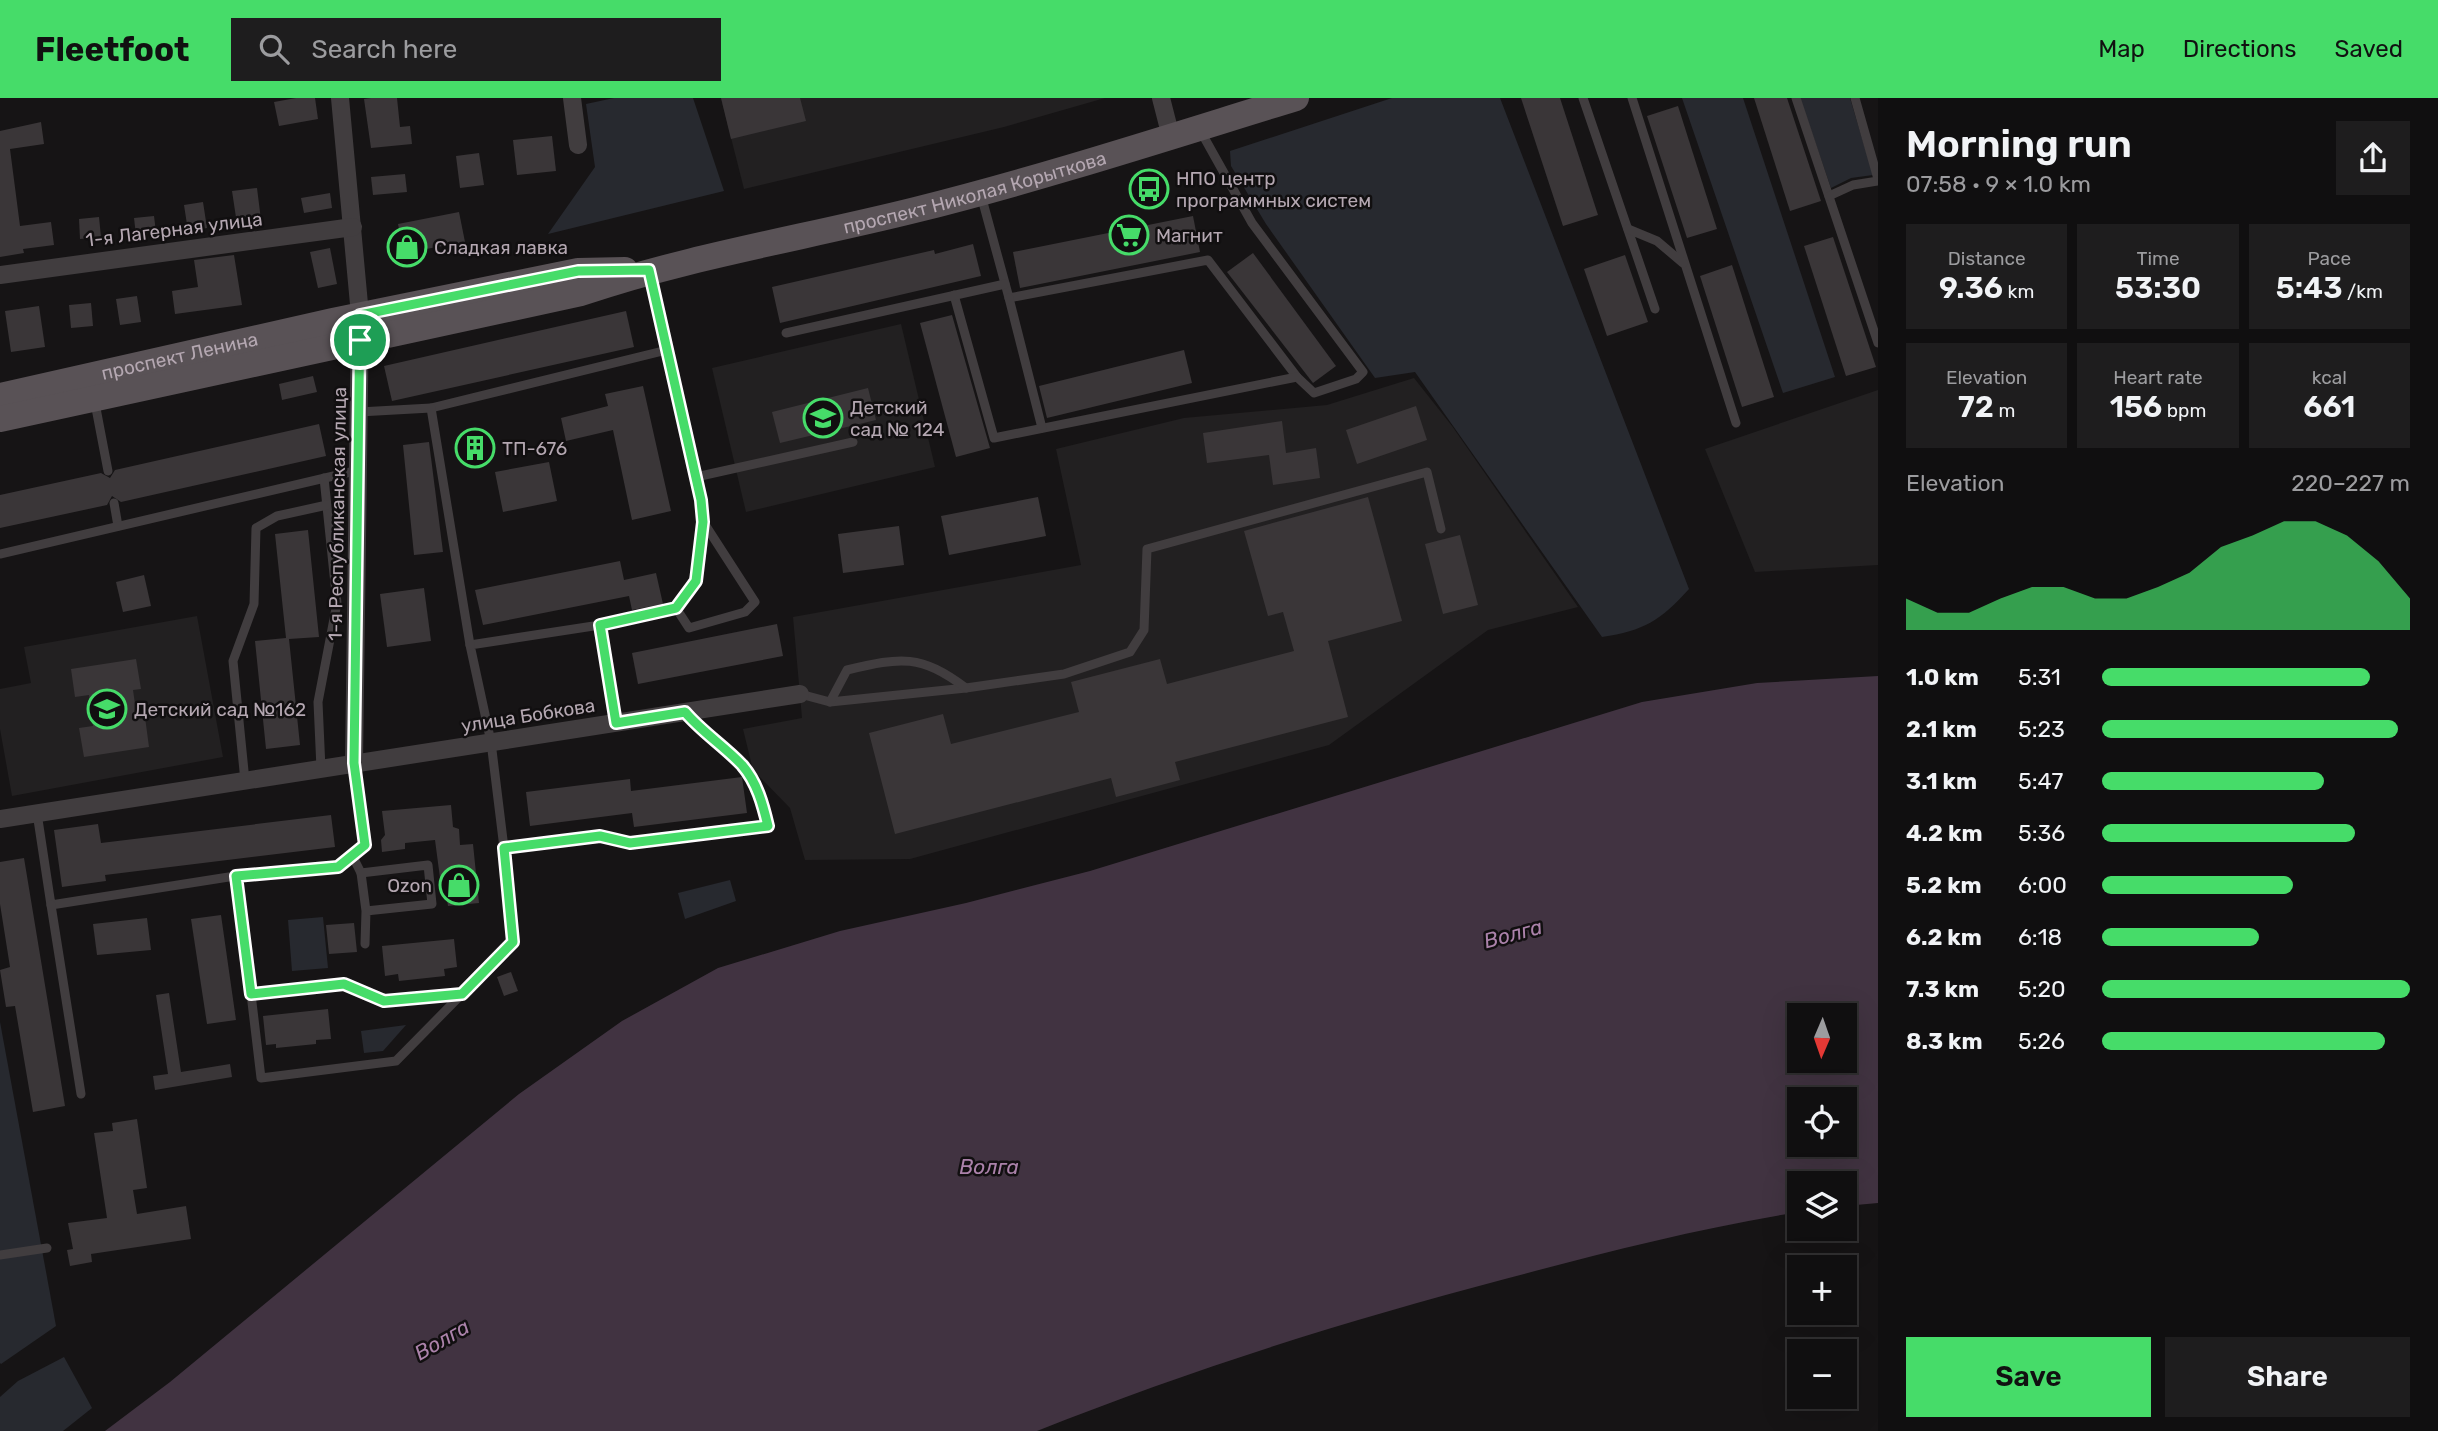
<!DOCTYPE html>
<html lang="en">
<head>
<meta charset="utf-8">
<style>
	:root { --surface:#100f10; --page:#1e1d1e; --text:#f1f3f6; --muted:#9c9c9f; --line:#302f30; --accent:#46dc69 }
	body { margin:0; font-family:Rubik,sans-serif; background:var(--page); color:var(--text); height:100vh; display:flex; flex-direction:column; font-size:26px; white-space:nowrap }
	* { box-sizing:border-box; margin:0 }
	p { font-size:23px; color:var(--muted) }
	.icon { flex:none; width:38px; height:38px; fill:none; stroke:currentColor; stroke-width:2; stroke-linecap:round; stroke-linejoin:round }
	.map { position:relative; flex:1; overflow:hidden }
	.drawer { display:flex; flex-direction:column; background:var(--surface); width:560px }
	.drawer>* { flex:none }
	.needle { width:46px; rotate:182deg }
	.buttons { position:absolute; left:1787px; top:905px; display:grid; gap:14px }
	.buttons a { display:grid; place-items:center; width:70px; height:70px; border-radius:0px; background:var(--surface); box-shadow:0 7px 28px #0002,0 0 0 2px var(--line); font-size:35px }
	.pin { position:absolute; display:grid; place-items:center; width:60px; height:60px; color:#fff; margin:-30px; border:4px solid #fff; border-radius:50%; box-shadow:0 2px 7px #0007 }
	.round { display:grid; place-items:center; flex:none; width:74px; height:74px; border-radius:0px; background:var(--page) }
	.overview { display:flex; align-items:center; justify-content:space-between; height:119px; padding:0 28px }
	h1 { font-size:38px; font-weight:600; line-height:52px }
	.figures { display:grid; grid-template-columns:repeat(3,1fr); gap:10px; height:119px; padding:7px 28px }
	.figures div { display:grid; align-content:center; border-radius:0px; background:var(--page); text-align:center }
	.figures b { font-size:30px; font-weight:600 }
	.figures small { font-size:19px; font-weight:400 }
	.figures p { font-size:19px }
	.chart { height:196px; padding:14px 28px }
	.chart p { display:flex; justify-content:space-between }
	.chart svg { width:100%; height:126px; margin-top:7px; fill:var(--accent); opacity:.7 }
	.cta { display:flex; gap:14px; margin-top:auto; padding:14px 28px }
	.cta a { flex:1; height:80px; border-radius:0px; background:var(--accent); color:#111; font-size:28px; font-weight:600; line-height:80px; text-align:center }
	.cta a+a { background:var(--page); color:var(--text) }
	ul { padding:0 28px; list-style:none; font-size:23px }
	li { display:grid; grid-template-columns:112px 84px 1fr; align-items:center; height:52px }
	li i { height:18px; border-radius:9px; background:var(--accent) }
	header { display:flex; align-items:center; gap:42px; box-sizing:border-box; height:98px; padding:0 35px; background:var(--accent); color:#111 }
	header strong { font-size:33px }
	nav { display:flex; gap:38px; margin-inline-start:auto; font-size:24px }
	.search { width:490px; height:63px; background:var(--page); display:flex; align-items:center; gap:18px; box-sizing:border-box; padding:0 24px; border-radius:0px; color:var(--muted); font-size:26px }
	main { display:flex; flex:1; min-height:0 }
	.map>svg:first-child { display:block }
	.built { fill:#222021 }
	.green { fill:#27292f }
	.water { fill:#413341; fill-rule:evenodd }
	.building { fill:#3a3638 }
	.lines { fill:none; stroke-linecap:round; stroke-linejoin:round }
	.lane { stroke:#413d3f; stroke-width:9 }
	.street { stroke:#413d3f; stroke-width:18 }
	.primary { stroke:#595256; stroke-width:26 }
	.route-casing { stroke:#fff; stroke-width:14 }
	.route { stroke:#46dc69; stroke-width:9 }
	.labels { text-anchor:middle; stroke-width:5; stroke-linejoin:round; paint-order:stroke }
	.poi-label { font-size:19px; fill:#b4a7b1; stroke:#110f10; text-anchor:start }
	.street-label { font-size:19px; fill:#b4a7b1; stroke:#110f10 }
	.water-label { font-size:21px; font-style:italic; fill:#ab82aa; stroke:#110f10 }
</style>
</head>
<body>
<header>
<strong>Fleetfoot</strong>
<div class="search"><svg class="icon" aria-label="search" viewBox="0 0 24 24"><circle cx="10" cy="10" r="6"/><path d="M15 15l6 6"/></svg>Search here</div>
<nav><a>Map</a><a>Directions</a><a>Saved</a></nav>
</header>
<main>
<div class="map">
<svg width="1878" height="1333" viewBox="0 0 1878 1333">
	<rect width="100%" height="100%" fill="#161415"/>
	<g class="built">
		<path d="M721,0H1105L1004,29L744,91Z"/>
		<path d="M901,226L935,369L746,414L712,270Z"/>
		<path d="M1414,280L1452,328L1578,509L1488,532L1329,647L910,761L805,762L790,710L753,672L743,631L802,620L793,519L1081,467L1056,351L1184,320L1327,307Z"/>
		<path d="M1878,292V467L1755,474L1705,351Z"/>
		<path d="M197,518L223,659L12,698L0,631V591L31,585L24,549Z"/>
	</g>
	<g class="green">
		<path d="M614,0H693L724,93L548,136L595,69L586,6Z"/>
		<path d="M1392,0H1500L1689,491C1661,522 1644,533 1602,539L1415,274L1375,280L1266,126L1231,68L1230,53Z"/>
		<path d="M1682,0H1743L1835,279L1783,295Z"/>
		<path d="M1800,0H1850L1873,77L1851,80L1831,90Z"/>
		<path d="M730,782L736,803L685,821L678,795Z"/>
		<path d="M323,819L328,870L292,873L288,822Z"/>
		<path d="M0,924L56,1228L1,1266L0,1265Z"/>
		<path d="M406,927L383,953L364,955L361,933Z"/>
		<path d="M64,1259L92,1310L63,1333H0V1299L18,1283Z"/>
	</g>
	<path class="water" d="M1878,578V1105L1845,1108L1844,1085H1799V1114C1699,1130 1602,1155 1505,1181C1345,1223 1190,1272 1037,1333H105L170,1284L519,996L622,923L718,870L840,833L966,805L1090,773L1642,604L1757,585ZM1799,917H1844V962H1799ZM1799,1001H1844V1046H1799Z"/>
	<g class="building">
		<path d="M296,0H315L318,21L279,28L274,4Z"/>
		<path d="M371,0H397L400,29L410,28L412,46L371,50L364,1Z"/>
		<path d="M721,0H800L806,23L731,41Z"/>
		<path d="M1521,0H1560L1598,117L1563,128Z"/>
		<path d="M1754,0H1787L1821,103L1790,113Z"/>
		<path d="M1678,8L1717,131L1687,140L1647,18Z"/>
		<path d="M41,24L44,46L10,51L20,128L51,124L54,147L23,151L24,155L0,159V33Z"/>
		<path d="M552,38L556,73L517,77L513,42Z"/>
		<path d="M479,55L484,87L460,90L456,58Z"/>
		<path d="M405,76L407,94L373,97L371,79Z"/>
		<path d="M257,90L261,122L237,126L232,93Z"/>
		<path d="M330,95L332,110L304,115L301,100Z"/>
		<path d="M203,104L207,130L188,133L184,107Z"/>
		<path d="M459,114L465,144L404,155L398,126Z"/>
		<path d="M154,118L156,134L136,137L134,120Z"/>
		<path d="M1193,118L1200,154L1020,190L1013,154Z"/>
		<path d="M99,119L101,139L80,141L79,121Z"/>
		<path d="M1833,139L1876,269L1846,278L1804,148Z"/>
		<path d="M973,146L981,178L780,225L772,189L934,152L935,156Z"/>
		<path d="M330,150L337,186L318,190L310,154Z"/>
		<path d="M1253,155L1336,268L1313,285L1227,174Z"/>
		<path d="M234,157L242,207L175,216L172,193L198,189L194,162Z"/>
		<path d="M1625,157L1648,224L1607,238L1584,171Z"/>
		<path d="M1732,167L1774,299L1742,309L1700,178Z"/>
		<path d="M137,198L141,224L120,227L116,201Z"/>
		<path d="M91,205L93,228L71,230L69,207Z"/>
		<path d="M39,208L45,249L11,254L5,213Z"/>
		<path d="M626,213L634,249L392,303L384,268Z"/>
		<path d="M952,217L990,350L956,359L920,225Z"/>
		<path d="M1184,252L1192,285L1047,320L1039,288Z"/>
		<path d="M313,278L317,294L282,302L279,286Z"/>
		<path d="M643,288L671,413L632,422L613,332L566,343L561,320L608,308L605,296Z"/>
		<path d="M868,290L876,322L780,345L772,314Z"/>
		<path d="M1416,308L1427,342L1357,366L1346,332Z"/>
		<path d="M1282,323L1286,355L1316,350L1320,380L1273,387L1269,357L1207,365L1203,335Z"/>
		<path d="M319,326L326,358L121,404L112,398L107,407L0,430V397L101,375L110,380L115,372Z"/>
		<path d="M484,335L490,361L465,365L460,340Z"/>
		<path d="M429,344L443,454L414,457L403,347Z"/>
		<path d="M549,364L557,403L503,414L495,374Z"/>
		<path d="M1038,399L1046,438L949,457L941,418Z"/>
		<path d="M1368,399L1402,523L1328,543L1348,619L1175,664L1180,682L1116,699L1111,680L895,736L869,635L943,616L951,646L1079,614L1071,584L1160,561L1167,586L1294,553L1283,514L1268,518L1244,433Z"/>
		<path d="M899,428L904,467L843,475L838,436Z"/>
		<path d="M308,432L319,539L289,541L300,647L266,651L255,543L286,540L275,436Z"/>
		<path d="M1460,437L1478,507L1443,516L1425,446Z"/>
		<path d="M620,463L624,482L656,475L663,506L632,512L629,498L483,527L475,492Z"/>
		<path d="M144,477L151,508L123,514L116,484Z"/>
		<path d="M424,490L431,543L387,549L380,496Z"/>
		<path d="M777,526L783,558L638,586L632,555Z"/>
		<path d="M136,561L141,591L133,592L137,620L145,619L149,649L84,659L79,630L93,628L89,597L75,599L71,571Z"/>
		<path d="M742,679L747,715L634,729L632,715L530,728L526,694L630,681L631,693Z"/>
		<path d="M451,707L453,729L459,731L460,747L473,746L479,805L448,808L446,794L442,795L435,742L405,745V751L382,754L381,742L385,737L382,713Z"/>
		<path d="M331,717L335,749L105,777L106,783L62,789L54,732L98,726L101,745Z"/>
		<path d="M24,760L65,1008L33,1014L15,908L6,909L0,872L10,869L0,806V764Z"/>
		<path d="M221,817L236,922L207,926L191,821Z"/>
		<path d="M147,820L151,852L97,857L93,826Z"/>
		<path d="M354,825L357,854L329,856L326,827Z"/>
		<path d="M454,841L457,869L444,871L445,878L399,883L398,876L385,878L382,848Z"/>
		<path d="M511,874L518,893L504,898L497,879Z"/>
		<path d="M169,895L181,974L230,966L232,979L155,992L153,978L168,976L156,897Z"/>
		<path d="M328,911L331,941L316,942V946L276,950V946L266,947L263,918Z"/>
		<path d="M137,1021L147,1090L133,1092L137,1116L186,1108L191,1141L91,1156L92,1164L70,1168L67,1152L73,1151L68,1125L107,1120L94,1035L113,1033L112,1025Z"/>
	</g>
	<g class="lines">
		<g class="lane">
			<path d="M1583,0L1655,211"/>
			<path d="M1632,0L1736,325"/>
			<path d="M1796,0L1878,245"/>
			<path d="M1855,0L1878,81"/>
			<path d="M981,97L1009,200L1208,162L1297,279L1314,295L1356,281L1363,274L1252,125L1200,32"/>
			<path d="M1829,98L1853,87L1878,83"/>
			<path d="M1628,131L1657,143L1683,165"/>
			<path d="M650,177L701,402C706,450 705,470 676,510L613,525L470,547L491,644L504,750L600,738L630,745L768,728C763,707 757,685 742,668C726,648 703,635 686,615"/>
			<path d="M954,197L994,340L1297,279"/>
			<path d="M1009,200L1042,330"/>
			<path d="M786,235L1005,186"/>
			<path d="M95,305L108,373"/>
			<path d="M431,310L667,252"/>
			<path d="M359,314L431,310L470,547"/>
			<path d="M696,379L853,344"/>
			<path d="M114,405L118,428"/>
			<path d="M0,456L359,372"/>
			<path d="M676,510L689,530L745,514L755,504L704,425"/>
			<path d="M600,527L616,625"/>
			<path d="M800,596L830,604L966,590L1064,576L1130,554L1144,532L1147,451L1427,374L1441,431"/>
			<path d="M830,604L847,572C902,559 920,556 966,590"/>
			<path d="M354,665L365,747L338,769L235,778L251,896L344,886L384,903L462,896"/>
			<path d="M321,671L318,604L337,505L324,380"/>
			<path d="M245,683L233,563L254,506L256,430L277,418L327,407"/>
			<path d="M37,715L51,807L235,778"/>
			<path d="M352,757L361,775"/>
			<path d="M51,807L81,996"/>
			<path d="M365,846L366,813L361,775L428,767L432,806L366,813"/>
			<path d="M251,896L261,980L396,963L513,844L504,750"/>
			<path d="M0,1157L47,1150"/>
		</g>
		<g class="street">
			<path d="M340,0L360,217L354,665"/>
			<path d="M572,0L578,47"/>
			<path d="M1161,0L1171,39"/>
			<path d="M0,177L353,129"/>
			<path d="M0,721L800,596"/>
		</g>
		<g class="primary">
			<path id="s1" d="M0,298L333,223L578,173L625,172"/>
			<path id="s2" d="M0,321L581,195C690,158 803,140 915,112C1043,80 1169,39 1296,0"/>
		</g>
	</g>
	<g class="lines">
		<defs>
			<path id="route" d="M649,172L701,402L703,424L696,483L676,510L600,527L616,625L685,614C702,634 724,648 742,667C757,684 763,707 768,728L630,745L600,738L504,750L513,844L462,896L384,903L344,886L251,896L236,778L338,769L365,747L354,665L360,217L578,173Z"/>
		</defs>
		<use href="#route" class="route-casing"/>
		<use href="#route" class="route"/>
	</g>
	<defs>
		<symbol id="bus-ring" viewBox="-11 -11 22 22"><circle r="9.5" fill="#110f10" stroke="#46dc69" stroke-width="1.5"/><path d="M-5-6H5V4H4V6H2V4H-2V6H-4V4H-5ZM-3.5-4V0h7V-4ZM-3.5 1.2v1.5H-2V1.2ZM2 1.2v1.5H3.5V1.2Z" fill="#46dc69"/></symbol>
		<symbol id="supermarket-ring" viewBox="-11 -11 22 22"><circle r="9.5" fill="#110f10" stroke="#46dc69" stroke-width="1.5"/><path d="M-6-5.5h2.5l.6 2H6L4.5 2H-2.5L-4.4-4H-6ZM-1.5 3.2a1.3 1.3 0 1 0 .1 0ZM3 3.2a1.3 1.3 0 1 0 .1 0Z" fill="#46dc69"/></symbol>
		<symbol id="shop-ring" viewBox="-11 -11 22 22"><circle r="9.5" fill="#110f10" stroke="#46dc69" stroke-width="1.5"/><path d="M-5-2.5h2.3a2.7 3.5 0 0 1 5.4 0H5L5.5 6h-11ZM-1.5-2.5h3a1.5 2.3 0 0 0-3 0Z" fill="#46dc69"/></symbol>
		<symbol id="school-ring" viewBox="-11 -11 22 22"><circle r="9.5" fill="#110f10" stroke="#46dc69" stroke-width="1.5"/><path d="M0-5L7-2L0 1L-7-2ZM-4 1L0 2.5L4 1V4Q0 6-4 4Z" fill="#46dc69"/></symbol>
		<symbol id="building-ring" viewBox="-11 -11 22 22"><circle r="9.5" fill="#110f10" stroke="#46dc69" stroke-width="1.5"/><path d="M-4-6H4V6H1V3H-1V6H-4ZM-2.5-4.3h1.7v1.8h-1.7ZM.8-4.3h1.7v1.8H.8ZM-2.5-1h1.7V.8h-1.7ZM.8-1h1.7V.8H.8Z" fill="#46dc69"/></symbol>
	</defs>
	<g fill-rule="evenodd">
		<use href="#bus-ring" x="1127" y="69" width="44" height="44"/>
		<use href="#supermarket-ring" x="1107" y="115" width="44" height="44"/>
		<use href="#shop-ring" x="385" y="127" width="44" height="44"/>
		<use href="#school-ring" x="801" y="298" width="44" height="44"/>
		<use href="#building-ring" x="453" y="328" width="44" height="44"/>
		<use href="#school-ring" x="85" y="589" width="44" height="44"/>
		<use href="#shop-ring" x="437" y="765" width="44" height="44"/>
	</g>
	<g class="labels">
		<g class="poi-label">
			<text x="1176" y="87">НПО центр<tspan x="1176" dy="22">программных систем</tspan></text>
			<text x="1156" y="144">Магнит</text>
			<text x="434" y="156">Сладкая лавка</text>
			<text x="850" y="316">Детский<tspan x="850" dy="22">сад № 124</tspan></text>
			<text x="502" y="357">ТП-676</text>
			<text x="134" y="618">Детский сад №162</text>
			<text x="432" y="794" text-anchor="end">Ozon</text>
		</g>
		<g class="street-label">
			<text dy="7" stroke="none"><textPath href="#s2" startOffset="1001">проспект Николая Корыткова</textPath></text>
			<text transform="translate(174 131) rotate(-7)" y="7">1-я Лагерная улица</text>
			<text dy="7" stroke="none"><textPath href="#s1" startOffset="184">проспект Ленина</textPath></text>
			<text transform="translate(337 416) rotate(-89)" y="7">1-я Республиканская улица</text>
			<text transform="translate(528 617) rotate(-9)" y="7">улица Бобкова</text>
		</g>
		<g class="water-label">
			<text transform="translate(1513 836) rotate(-15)" y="7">Волга</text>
			<text x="989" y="1076">Волга</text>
			<text transform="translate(442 1242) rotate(-30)" y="7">Волга</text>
		</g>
	</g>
</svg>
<div class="buttons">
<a><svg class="needle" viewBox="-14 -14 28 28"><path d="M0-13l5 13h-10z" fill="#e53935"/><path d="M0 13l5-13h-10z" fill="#9c9c9f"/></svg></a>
<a><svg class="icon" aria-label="locate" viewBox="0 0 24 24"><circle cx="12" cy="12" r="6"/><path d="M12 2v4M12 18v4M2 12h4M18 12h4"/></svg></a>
<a><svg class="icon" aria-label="layers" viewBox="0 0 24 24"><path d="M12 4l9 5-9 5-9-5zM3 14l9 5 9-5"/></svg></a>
<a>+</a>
<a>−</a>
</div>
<div class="pin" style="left:360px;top:242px;background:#1e9e55"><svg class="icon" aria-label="arrive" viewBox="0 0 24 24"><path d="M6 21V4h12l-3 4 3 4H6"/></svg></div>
</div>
<section class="drawer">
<div class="overview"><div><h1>Morning run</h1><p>07:58 · 9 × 1.0 km</p></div><a class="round"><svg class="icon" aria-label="share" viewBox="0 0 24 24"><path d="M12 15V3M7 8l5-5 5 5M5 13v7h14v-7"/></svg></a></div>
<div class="figures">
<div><p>Distance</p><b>9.36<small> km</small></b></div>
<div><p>Time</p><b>53:30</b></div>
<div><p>Pace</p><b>5:43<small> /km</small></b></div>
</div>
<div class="figures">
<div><p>Elevation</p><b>72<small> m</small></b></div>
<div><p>Heart rate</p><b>156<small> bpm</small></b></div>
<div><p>kcal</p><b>661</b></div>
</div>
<div class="chart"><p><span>Elevation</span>220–227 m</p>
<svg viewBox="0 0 160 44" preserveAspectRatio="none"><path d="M0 44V33L10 38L20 38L30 33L40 29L50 29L60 33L70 33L80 29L90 24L100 15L110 11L120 6L130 6L140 11L150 20L160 33V44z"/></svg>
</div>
<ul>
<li><b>1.0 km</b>5:31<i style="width:87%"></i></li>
<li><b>2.1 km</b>5:23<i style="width:96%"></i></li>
<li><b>3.1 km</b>5:47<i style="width:72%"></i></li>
<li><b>4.2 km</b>5:36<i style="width:82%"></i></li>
<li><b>5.2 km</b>6:00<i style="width:62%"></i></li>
<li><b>6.2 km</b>6:18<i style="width:51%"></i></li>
<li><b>7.3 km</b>5:20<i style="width:100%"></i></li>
<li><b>8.3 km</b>5:26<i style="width:92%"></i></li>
</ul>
<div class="cta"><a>Save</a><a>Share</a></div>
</section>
</main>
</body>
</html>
